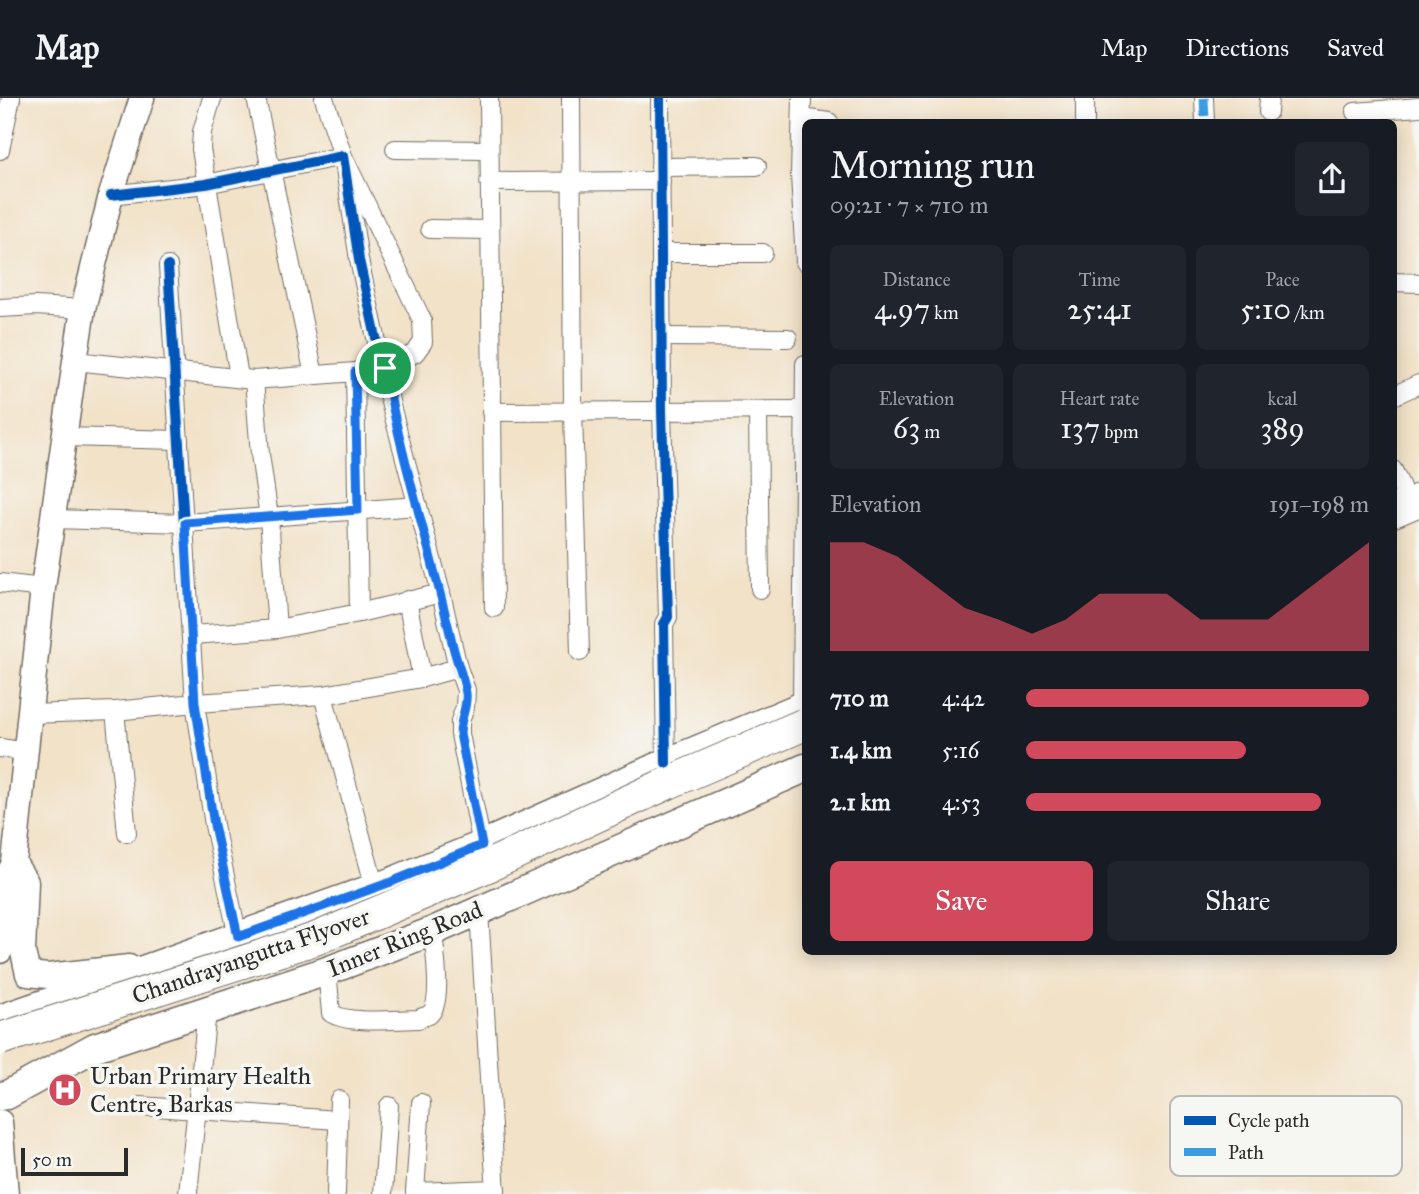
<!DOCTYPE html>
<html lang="en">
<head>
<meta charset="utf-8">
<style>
	:root { --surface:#171b24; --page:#20242c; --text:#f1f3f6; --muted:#9ea1a6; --line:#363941; --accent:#d1495b }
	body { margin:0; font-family:"IM FELL Great Primer",serif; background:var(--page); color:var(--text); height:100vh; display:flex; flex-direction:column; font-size:26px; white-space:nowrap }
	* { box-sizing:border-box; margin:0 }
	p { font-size:23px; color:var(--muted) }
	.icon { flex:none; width:38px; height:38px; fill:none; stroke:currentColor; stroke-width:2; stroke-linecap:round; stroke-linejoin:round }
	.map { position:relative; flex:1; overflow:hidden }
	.side { position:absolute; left:802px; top:21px; width:595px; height:836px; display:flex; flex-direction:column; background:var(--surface); border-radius:10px; box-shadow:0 4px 18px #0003 }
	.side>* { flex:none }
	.scale { position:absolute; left:21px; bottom:18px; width:107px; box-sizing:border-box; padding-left:7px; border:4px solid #2b2b2b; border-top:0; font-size:19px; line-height:24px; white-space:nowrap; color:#2b2b2b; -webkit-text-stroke:5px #f6f6f2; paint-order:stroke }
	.pin { position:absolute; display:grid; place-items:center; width:60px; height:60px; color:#fff; margin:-30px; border:4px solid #fff; border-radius:50%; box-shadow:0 2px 7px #0007 }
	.round { display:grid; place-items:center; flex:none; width:74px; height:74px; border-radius:10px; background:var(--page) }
	.overview { display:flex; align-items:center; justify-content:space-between; height:119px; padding:0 28px }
	h1 { font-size:38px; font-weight:600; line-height:52px }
	.figures { display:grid; grid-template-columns:repeat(3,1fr); gap:10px; height:119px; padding:7px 28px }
	.figures div { display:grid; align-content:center; border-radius:10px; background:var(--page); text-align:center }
	.figures b { font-size:30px; font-weight:600 }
	.figures small { font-size:19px; font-weight:400 }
	.figures p { font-size:19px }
	.chart { height:196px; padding:14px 28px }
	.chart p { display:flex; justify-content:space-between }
	.chart svg { width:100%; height:126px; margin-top:7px; fill:var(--accent); opacity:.7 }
	.primary-button { display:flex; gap:14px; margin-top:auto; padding:14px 28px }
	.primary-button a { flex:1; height:80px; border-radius:10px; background:var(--accent); color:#fff; font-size:28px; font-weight:600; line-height:80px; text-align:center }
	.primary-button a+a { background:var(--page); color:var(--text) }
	ul { padding:0 28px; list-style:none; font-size:23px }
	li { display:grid; grid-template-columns:112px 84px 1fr; align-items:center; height:52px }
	li i { height:18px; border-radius:9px; background:var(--accent) }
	header { display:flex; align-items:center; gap:42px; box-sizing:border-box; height:98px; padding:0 35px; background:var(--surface); border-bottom:2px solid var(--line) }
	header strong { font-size:33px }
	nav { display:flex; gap:38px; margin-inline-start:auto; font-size:24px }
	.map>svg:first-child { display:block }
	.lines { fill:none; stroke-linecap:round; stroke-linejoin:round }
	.street-casing { stroke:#716b62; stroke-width:20 }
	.secondary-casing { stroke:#716b62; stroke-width:27 }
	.primary-casing { stroke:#716b62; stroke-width:31 }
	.highway-casing { stroke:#716b62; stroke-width:34 }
	.street { stroke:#fff; stroke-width:18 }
	.secondary { stroke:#fff; stroke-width:24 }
	.primary { stroke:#fff; stroke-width:28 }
	.highway { stroke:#fff; stroke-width:32 }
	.highway-bridge-casing { stroke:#716b62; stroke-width:34; stroke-linecap:butt }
	.highway-bridge { stroke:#fff; stroke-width:32 }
	.quiet { stroke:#3d9ce1; stroke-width:9; stroke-dasharray:18 9; stroke-linecap:butt }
	.cycleway-casing { stroke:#f6f6f2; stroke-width:15 }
	.cycleway { stroke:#0057b8; stroke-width:10 }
	.route-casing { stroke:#fff; stroke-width:14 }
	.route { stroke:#1a73e8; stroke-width:9 }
	.labels { text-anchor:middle; stroke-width:7; stroke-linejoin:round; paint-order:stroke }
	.street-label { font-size:24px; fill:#2b2b2b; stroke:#f6f6f2 }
	.poi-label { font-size:24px; fill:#2b2b2b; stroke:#f6f6f2; text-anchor:start }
	.key { fill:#f6f6f2; stroke:#b9b9b6; stroke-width:2 }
	.key-label { font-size:19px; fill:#2b2b2b }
</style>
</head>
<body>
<header>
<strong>Map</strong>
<nav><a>Map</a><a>Directions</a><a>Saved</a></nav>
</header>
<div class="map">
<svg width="1419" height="1096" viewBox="0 0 1419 1096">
	<rect width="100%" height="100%" fill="#f6f6f2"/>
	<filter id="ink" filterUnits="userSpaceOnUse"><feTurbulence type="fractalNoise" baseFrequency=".0143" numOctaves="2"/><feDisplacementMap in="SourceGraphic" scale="14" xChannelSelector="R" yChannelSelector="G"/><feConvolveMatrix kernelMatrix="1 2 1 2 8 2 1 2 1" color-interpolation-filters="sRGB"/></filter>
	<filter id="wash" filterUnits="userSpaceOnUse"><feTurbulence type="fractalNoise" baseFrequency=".00686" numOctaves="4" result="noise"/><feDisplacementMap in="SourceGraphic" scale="28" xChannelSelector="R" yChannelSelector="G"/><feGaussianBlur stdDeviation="1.57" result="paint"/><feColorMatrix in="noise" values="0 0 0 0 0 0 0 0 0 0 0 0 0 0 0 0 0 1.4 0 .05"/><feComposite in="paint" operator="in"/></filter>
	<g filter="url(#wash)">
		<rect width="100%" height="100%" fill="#f2e2c8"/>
	</g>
	<g filter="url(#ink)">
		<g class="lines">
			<defs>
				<g id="street">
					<path d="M212,0L202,34L201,51L239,279"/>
					<path d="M256,0L314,277"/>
					<path d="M489,0L494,510"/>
					<path d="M571,0L573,314L580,554"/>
					<path d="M660,0L662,313L668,519L664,526L666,665"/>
					<path d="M802,0L800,77L805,164"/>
					<path d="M1085,0V24"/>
					<path d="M1204,0L1205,24"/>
					<path d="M1268,14L1269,0"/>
					<path d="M1355,14L1419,9"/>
					<path d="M802,20L829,24"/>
					<path d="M395,51L488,52"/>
					<path d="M0,52L11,0"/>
					<path d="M660,69L757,68"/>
					<path d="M489,84L661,83"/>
					<path d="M111,97L206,86L343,58L359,162L391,308L441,495L458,570L466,592L465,609L460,623V636L482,747"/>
					<path d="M430,131L489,132"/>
					<path d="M661,155H763"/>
					<path d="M168,168L195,605L214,727L238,839"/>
					<path d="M1393,184L1419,185"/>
					<path d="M0,210L36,208L83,211"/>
					<path d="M663,239L788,240"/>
					<path d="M75,263L254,282L355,274L385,270L415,255L423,244L422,222L343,58L324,0"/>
					<path d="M355,274L359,515"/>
					<path d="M254,282L260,356L269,419L277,531"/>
					<path d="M1393,298L1419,286"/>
					<path d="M758,313L760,491"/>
					<path d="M491,314L804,312"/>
					<path d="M65,339L179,342"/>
					<path d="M1393,372L1401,389"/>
					<path d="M53,421L185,425L418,408"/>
					<path d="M0,485L43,490"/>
					<path d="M407,502L422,580"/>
					<path d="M191,537L277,531L359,515L441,495"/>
					<path d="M323,597L375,790"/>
					<path d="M802,608L805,266"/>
					<path d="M115,613L127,735"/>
					<path d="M30,616L115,613L195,605L323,597L422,580L458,570"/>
					<path d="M0,650L27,654"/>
					<path d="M479,813L496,1096"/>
					<path d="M327,873L331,915C349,927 396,921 419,921C419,920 429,917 429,917C444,905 434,851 433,833"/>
					<path d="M140,1008L337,1022"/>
					<path d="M415,1094L421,1005"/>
					<path d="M188,1095L207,913"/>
					<path d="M336,1096L339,1002"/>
					<path d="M383,1096L389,1008"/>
					<path d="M415,1096V1094L496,1091"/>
				</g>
				<g id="secondary">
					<path d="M14,765L26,784L23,854L28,876L48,878L129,869"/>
					<path d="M0,853L5,783L14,765L43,490L75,263L83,211L111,97L142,0"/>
					<path d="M0,1024L6,1096"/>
				</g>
				<g id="primary">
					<path d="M0,921L146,871L391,784L482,747L666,665L805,607"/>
					<path d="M0,998L7,997L95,949L327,873L433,833L805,670"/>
				</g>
				<path id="highway" d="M1393,413L1419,402"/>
			</defs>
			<use href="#street" class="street-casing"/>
			<use href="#secondary" class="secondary-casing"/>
			<use href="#primary" class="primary-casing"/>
			<use href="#highway" class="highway-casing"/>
			<use href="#street" class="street"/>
			<use href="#secondary" class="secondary"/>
			<use href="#primary" class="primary"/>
			<use href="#highway" class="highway"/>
			<defs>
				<path id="highway-bridge" d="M0,941L315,841L490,767L668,685L805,626"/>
			</defs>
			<use href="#highway-bridge" class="highway-bridge-casing"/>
			<use href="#highway-bridge" class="highway-bridge"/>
			<path class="quiet" d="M1204,0L1205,24"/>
			<defs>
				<g id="cycleway">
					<path d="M660,0L662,313L668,519L664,526L666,665"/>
					<path d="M111,97L206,86L343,58L359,162L391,308L441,495L458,570L466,592L465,609L460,623V636L482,747"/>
					<path d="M168,168L195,605L214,727L238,839"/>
				</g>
			</defs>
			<use href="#cycleway" class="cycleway-casing"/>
			<use href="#cycleway" class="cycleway"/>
		</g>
	</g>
	<g class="lines" filter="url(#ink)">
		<defs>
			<path id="route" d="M385,270C401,362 431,452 452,544C455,560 464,580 466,595C468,608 460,620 460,636L482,747L391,784L238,839L214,727L195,605L185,425L358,412L355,274Z"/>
		</defs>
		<use href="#route" class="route-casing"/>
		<use href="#route" class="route"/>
	</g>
	<defs>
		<symbol id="hospital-disc" viewBox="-11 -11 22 22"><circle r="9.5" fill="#d1495b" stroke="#f6f6f2"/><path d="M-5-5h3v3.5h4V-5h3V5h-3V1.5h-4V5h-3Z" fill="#fff"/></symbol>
	</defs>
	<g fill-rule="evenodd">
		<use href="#hospital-disc" x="46" y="973" width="38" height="38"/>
	</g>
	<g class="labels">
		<g class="street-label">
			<text transform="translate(405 841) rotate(-22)" y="8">Inner Ring Road</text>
			<text transform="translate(251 858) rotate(-19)" y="8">Chandrayangutta Flyover</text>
		</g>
		<g class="poi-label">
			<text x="90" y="986">Urban Primary Health<tspan x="90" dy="28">Centre, Barkas</tspan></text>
		</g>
	</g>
	<rect x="1170" y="998" width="232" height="80" rx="10" class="key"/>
	<rect x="1184" y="1018" width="32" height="9" fill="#0057b8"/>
	<rect x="1184" y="1050" width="32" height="8" fill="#3d9ce1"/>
	<g class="key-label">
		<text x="1228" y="1029">Cycle path</text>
		<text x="1228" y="1061">Path</text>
	</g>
</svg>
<div class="scale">50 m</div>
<div class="pin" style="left:385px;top:270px;background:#1e9e55"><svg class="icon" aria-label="arrive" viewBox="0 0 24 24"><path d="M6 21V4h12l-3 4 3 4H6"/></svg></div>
<section class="side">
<div class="overview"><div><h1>Morning run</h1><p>09:21 · 7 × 710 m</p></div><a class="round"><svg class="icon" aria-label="share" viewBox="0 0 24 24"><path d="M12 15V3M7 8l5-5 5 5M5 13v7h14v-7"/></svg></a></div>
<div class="figures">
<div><p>Distance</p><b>4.97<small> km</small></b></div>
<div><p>Time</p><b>25:41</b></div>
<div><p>Pace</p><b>5:10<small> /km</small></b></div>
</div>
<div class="figures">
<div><p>Elevation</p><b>63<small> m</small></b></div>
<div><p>Heart rate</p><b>137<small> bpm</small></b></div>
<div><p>kcal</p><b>389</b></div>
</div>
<div class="chart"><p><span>Elevation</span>191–198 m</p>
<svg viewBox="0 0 160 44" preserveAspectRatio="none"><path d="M0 44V6L10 6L20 11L30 20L40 29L50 33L60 38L70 33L80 24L90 24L100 24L110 33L120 33L130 33L140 24L150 15L160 6V44z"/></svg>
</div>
<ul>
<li><b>710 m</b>4:42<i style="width:100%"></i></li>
<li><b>1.4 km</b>5:16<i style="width:64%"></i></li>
<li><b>2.1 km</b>4:53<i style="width:86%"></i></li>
</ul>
<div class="primary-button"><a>Save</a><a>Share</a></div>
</section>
</div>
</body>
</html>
